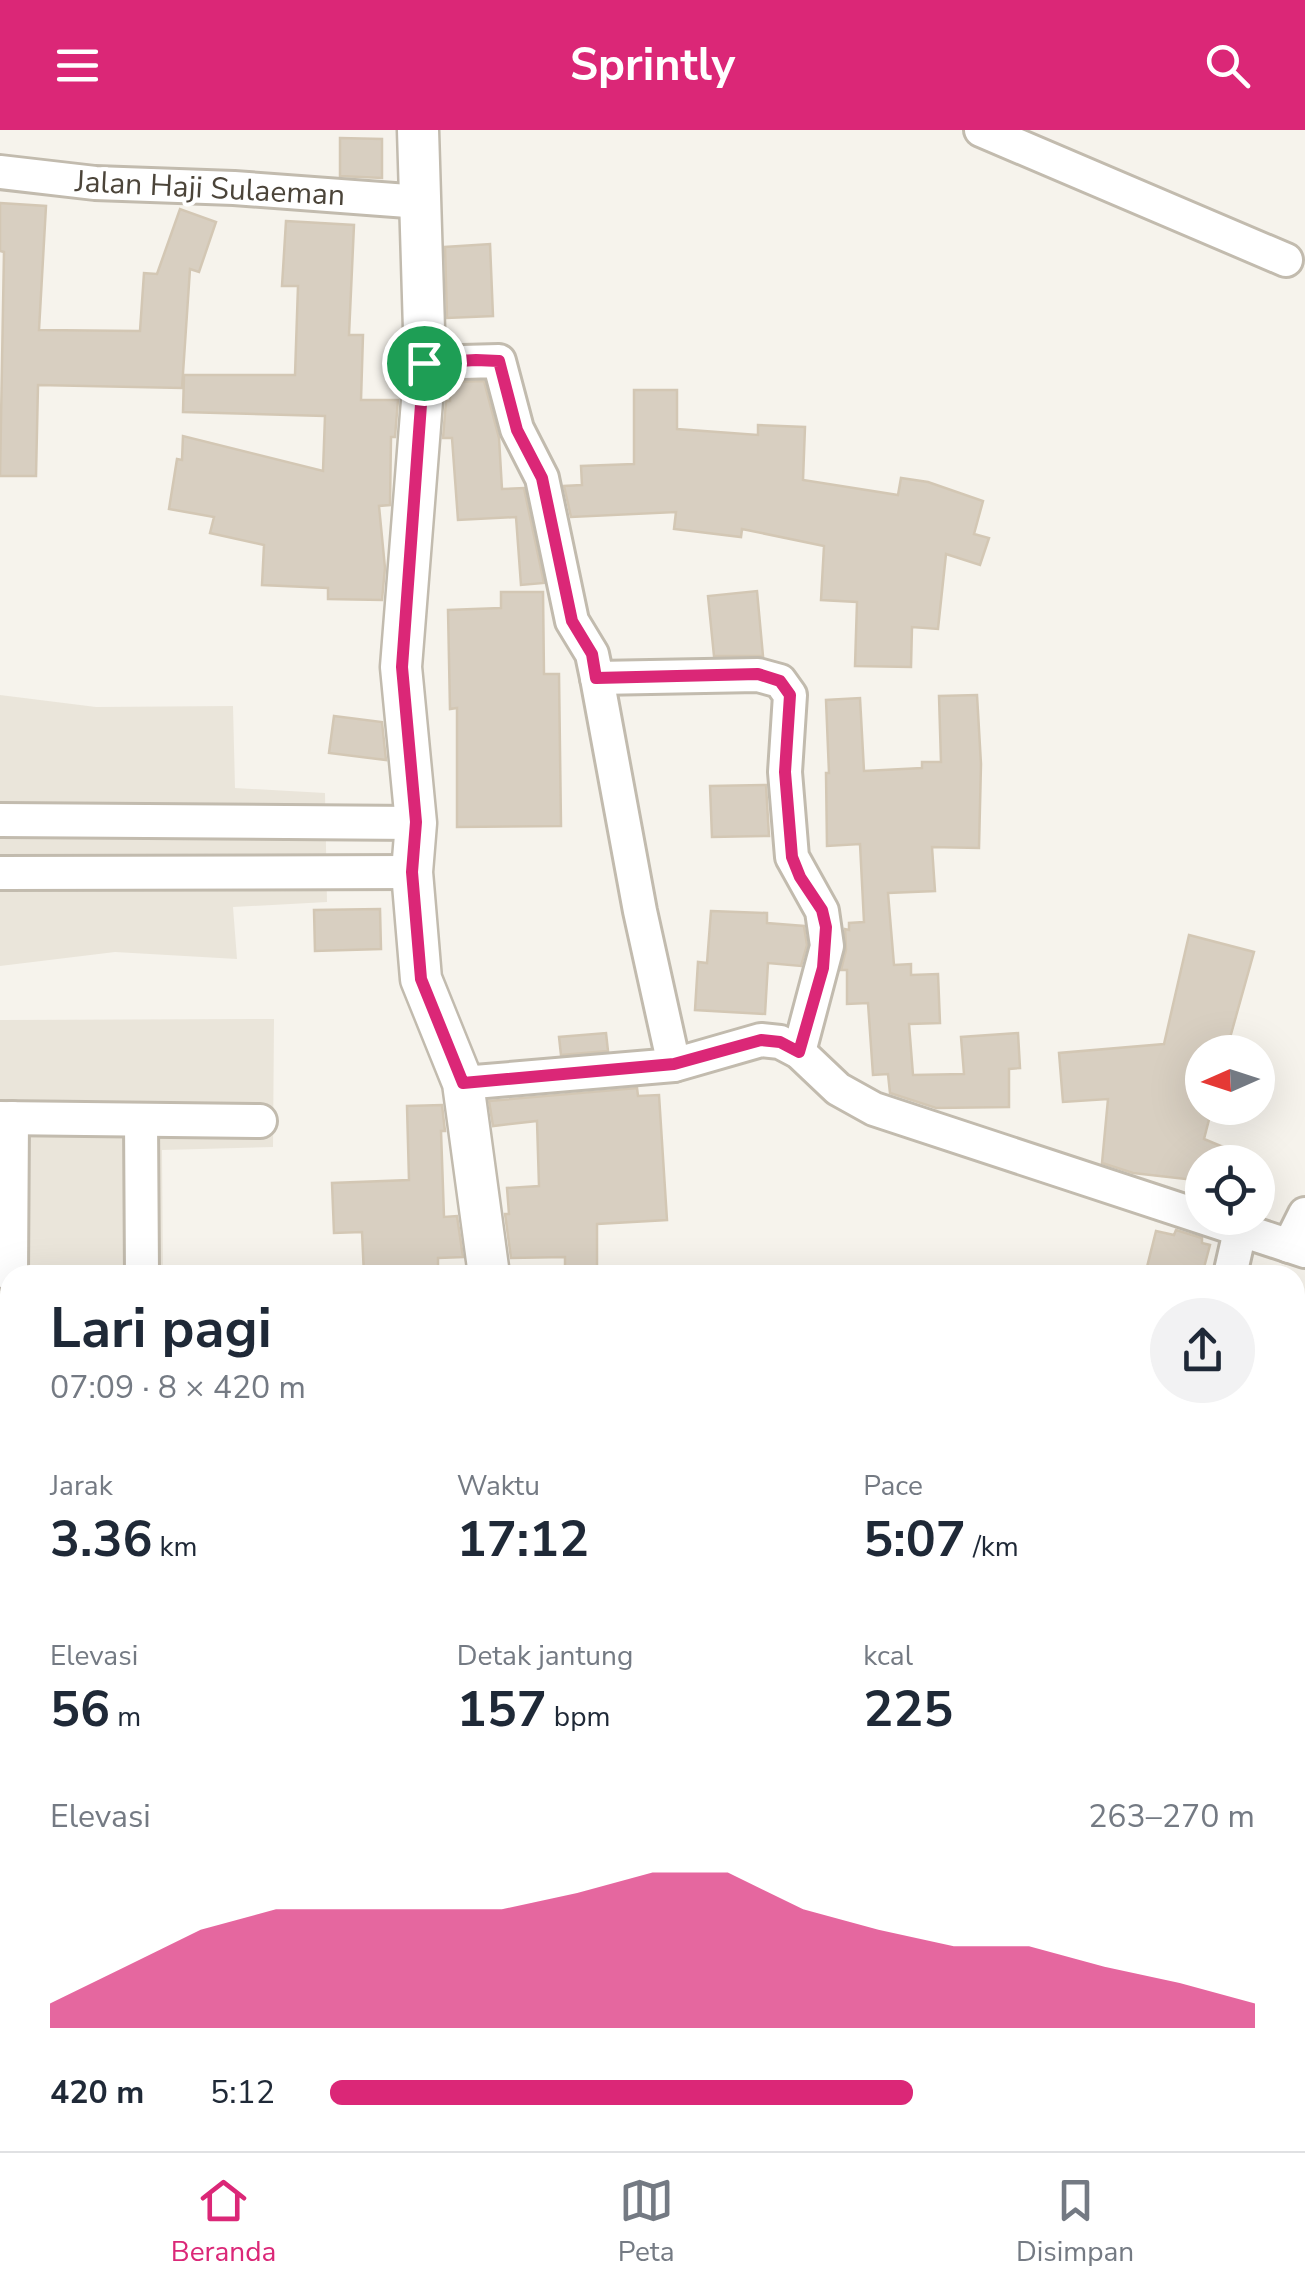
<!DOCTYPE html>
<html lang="id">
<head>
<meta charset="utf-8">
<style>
	:root { --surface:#fff; --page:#f2f2f3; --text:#1f2937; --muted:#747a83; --line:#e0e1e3; --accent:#db2777 }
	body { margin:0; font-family:"Nunito Sans",sans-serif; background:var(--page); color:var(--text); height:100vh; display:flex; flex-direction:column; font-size:38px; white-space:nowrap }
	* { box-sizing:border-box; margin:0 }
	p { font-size:32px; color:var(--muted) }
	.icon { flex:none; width:55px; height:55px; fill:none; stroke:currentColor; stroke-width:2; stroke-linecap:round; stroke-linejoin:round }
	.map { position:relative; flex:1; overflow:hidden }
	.sheet { position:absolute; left:0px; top:1135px; width:1305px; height:888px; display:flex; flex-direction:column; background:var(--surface); border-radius:30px 30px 0 0; box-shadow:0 10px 40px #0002 }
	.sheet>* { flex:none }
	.needle { width:65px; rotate:267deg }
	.tools { position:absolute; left:1185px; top:905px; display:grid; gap:20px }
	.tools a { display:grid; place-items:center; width:90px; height:90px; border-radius:50%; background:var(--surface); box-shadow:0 10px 40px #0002; font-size:50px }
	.pin { position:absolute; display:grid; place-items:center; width:85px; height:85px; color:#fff; margin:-42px; border:5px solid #fff; border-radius:50%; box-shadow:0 2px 10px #0007 }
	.round { display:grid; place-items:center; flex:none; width:105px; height:105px; border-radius:52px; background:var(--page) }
	.headline { display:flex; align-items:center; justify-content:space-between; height:170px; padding:0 50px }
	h1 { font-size:55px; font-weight:700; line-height:75px }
	.figures { display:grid; grid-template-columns:repeat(3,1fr); gap:15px; height:170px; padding:10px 50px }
	.figures div { display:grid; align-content:center }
	.figures b { font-size:50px; font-weight:700 }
	.figures small { font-size:28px; font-weight:400 }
	.figures p { font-size:28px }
	.chart { height:280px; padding:20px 50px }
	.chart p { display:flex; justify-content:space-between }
	.chart svg { width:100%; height:180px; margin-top:10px; fill:var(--accent); opacity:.7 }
	ul { padding:0 50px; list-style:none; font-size:32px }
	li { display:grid; grid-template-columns:160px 120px 1fr; align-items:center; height:75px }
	li i { height:25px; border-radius:12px; background:var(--accent) }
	header { display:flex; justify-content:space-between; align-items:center; height:130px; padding:0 50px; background:var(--accent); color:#fff; font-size:45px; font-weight:700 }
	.menu { display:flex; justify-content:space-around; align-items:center; height:140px; border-top:2px solid var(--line); background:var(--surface); font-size:28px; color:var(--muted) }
	.menu a { display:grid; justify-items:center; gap:5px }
	.menu .active { color:var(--accent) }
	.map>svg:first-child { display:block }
	.residential { fill:#eae5da }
	.building { fill:#d8cfc1; stroke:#d3c7b4; stroke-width:2.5 }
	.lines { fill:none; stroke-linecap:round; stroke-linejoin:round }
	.minor-casing { stroke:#c2bbae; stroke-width:38 }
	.tertiary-casing { stroke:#c2bbae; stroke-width:45 }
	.minor { stroke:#fff; stroke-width:32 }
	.tertiary { stroke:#fff; stroke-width:40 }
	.route-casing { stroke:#fff; stroke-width:20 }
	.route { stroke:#db2777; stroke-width:12 }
	.labels { text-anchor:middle; stroke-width:8; stroke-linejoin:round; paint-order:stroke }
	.street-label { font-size:30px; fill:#4b4439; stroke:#fff }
</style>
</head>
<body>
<header><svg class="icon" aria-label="menu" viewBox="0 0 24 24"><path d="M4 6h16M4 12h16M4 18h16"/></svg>Sprintly<svg class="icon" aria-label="search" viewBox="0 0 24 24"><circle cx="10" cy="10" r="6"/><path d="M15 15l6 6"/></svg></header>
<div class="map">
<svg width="1305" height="2021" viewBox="0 0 1305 2021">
	<rect width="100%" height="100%" fill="#f6f3ec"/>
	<g class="residential">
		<path d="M0,565L96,577L233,576L235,658L325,663L327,772L233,777L237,829L115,822L0,836Z"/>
		<path d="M274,889L273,1017L162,1020L163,1145H10V2012H660L663,2021H0V890Z"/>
		<path d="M1305,1431V2021H1039L1034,2013L1295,2012V1435Z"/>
	</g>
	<g class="building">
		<path d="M340,8L382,9V48L340,46Z"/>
		<path d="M0,73L46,76L39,200L140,201L144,143L157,144L180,79L216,92L199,142L190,139L182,258L38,255L36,346H0L4,122L0,121Z"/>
		<path d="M286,91L354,95L349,205H363L361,270H398L395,307H391L390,375L379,376L385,438L382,470L328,469V458L262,455L264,415L210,403L214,387L169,379L177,329L182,330L183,306L323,341L325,286L183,282L184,245H295L298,156H282Z"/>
		<path d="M490,114L493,186L447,188L445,117Z"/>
		<path d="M484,251L499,308L502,359L524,358L544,453L521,455L516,387L458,390L452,308H443L446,271H450V252Z"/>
		<path d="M634,260H677V299L758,305V295L805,297L803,350L898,365L901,348L928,352L983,371L974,404L989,408L980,435L946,424L938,499L912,497L911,537L855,536L857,472L821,470L824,416L742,399L741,407L674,399L676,382L571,387L564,356L582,355L581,336L634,334Z"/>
		<path d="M757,461L763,526H714L708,466Z"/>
		<path d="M501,462H543L544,544H559L561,696L457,697V578L450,579L448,480L501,478Z"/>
		<path d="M977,565L981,634L979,718L932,717L935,761L888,763L894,835L911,834V845L938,844L940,893L909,894L913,945L964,944L961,907L1018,903L1020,938L1009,939V977L936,978L890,963L888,944L873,945L868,873L847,874V840H841L846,820L845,799L849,800V793L864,792L860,714L827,716L826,643H829L826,570L860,568L864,641L922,638V632H941L939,566Z"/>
		<path d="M334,586L382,592L386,630L329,623Z"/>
		<path d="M766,655L769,706L712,707L710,656Z"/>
		<path d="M380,779L381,819L315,821L314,780Z"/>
		<path d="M711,781L767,783V793L804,796L807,815L801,836L768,833L765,884L695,880L698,832L707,833Z"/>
		<path d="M1189,805L1254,822L1226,922H1202V978H1212L1204,1009L1259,1032H1202V1066L1191,1062L1195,1050L1133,1043L1102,1033L1108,969L1063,972L1059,923L1164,914Z"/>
		<path d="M606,903L608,921L561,925L559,907Z"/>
		<path d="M637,958L638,966L659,965L667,1090L597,1094V1145H565V1127L511,1128L505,1084H509L507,1058L539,1056L537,991L493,996L489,971Z"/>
		<path d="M442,975L445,1001H441L444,1087L457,1086L463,1127L438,1128V1145H364L362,1102L334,1103L332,1053L409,1050L407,976Z"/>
		<path d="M1176,1100L1202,1108V1113L1210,1115L1202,1145H1145L1156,1101L1174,1105Z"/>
	</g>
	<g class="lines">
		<defs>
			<g id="minor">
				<path d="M981,0L1286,130"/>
				<path d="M0,42L95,53L234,58L421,72"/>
				<path d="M425,233L499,231L517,299L542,348L572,491L592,524L597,548L758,545L780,551L790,565L785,642L792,727L822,781L827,816L799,922"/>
				<path d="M597,548L640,781L674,935"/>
				<path d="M0,690L416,693"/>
				<path d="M0,743L412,742"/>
				<path d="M463,953L674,935L761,910L780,912L799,922L838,959L874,979L1305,1121"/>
				<path d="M0,988L260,991"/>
				<path d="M141,990L142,1145"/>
				<path d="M1289,1116L1305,1084"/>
				<path d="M11,1145L12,988"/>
				<path d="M1230,1145L1240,1101"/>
				<path d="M9,1370L10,1256"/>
				<path d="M1295,1532L1305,1529"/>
				<path d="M0,1618L10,1615"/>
				<path d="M1295,1675L1305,1673"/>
				<path d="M0,1749L10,1745"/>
				<path d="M1295,1808L1305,1805"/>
				<path d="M1295,1832L1305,1863"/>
				<path d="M0,1880L10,1876"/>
				<path d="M0,1996L10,1993"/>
				<path d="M104,2012L107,2021"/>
				<path d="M311,2012L313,2021"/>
				<path d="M359,2012L361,2021"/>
				<path d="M504,2012L507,2021"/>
				<path d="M625,2012L628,2021"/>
				<path d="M247,2021L285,2012"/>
			</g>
			<g id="tertiary">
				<path d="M418,0L425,233L401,537L416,693L412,742L421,849L463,953L489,1145"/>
				<path d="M878,2012L885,2021"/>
			</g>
		</defs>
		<use href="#minor" class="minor-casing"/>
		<use href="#tertiary" class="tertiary-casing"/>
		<use href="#minor" class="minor"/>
		<use href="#tertiary" class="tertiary"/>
	</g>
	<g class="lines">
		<defs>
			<path id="route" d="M476,230L499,231L517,300L542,348L572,491L592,524L596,548L758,544L780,551L790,565L785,642L792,727L800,747L822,780L826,797L823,838L799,922L780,912L761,910L674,934L463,953L421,849L412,742L416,692L402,537L424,233Z"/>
		</defs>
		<use href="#route" class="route-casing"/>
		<use href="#route" class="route"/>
	</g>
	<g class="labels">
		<g class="street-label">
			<text transform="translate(210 58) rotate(3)" y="10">Jalan Haji Sulaeman</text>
		</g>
	</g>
</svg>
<div class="tools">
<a><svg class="needle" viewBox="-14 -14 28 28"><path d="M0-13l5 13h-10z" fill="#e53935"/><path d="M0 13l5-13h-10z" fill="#747a83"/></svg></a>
<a><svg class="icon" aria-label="locate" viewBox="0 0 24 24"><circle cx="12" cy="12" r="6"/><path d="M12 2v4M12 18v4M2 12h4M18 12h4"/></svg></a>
</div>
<div class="pin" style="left:424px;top:233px;background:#1e9e55"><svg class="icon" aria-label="arrive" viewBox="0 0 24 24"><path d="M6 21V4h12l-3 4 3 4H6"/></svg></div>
<section class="sheet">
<div class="headline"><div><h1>Lari pagi</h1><p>07:09 · 8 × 420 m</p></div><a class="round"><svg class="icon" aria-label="share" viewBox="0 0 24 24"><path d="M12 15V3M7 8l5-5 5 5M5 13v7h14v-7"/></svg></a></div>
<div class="figures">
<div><p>Jarak</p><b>3.36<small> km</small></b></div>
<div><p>Waktu</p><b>17:12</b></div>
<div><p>Pace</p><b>5:07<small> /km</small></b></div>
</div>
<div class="figures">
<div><p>Elevasi</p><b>56<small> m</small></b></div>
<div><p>Detak jantung</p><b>157<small> bpm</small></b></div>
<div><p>kcal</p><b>225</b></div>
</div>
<div class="chart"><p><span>Elevasi</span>263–270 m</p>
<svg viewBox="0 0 160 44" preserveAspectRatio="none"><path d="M0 44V38L10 29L20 20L30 15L40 15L50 15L60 15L70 11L80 6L90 6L100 15L110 20L120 24L130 24L140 29L150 33L160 38V44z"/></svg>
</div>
<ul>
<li><b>420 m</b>5:12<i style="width:63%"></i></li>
</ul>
</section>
</div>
<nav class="menu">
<a class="active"><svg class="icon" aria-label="home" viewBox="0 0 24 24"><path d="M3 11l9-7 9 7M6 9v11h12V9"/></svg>Beranda</a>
<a><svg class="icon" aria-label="map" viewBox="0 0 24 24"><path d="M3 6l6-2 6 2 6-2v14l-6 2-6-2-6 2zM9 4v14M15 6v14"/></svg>Peta</a>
<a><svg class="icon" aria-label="saved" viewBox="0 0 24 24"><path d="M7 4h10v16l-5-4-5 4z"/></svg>Disimpan</a>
</nav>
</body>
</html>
